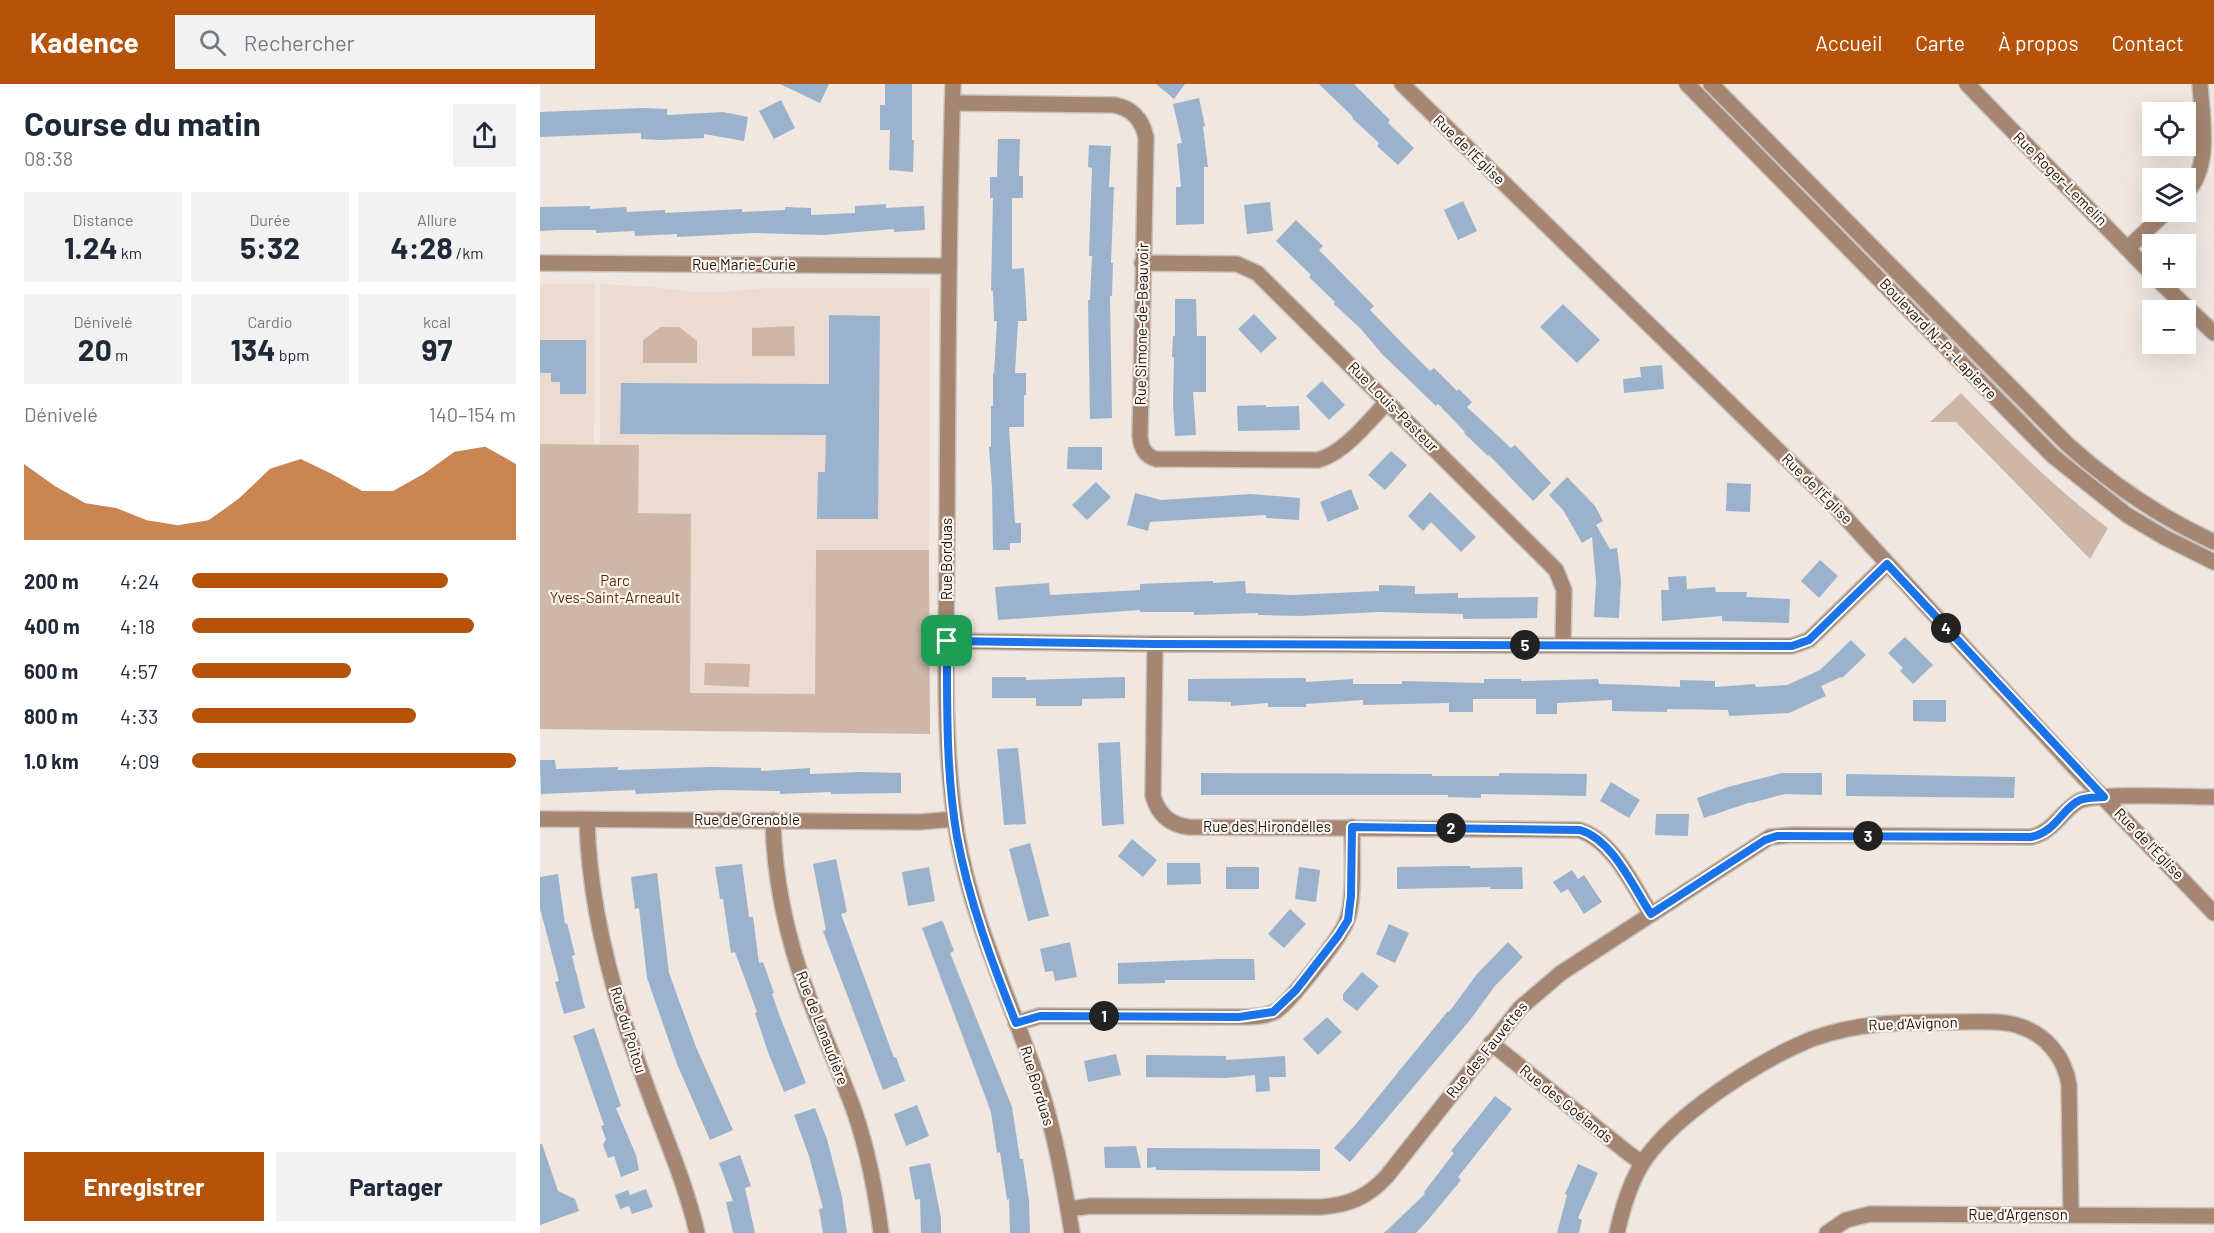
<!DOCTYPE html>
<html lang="fr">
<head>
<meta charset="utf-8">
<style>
	:root { --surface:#fff; --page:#f2f2f3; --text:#1f2937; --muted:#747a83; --accent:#b45309 }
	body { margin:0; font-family:Barlow,sans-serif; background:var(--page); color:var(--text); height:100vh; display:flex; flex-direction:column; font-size:22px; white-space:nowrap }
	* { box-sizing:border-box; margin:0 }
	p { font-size:20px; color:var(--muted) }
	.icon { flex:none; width:33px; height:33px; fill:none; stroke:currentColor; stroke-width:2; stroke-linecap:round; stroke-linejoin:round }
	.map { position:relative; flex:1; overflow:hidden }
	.panel { display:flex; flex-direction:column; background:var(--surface); width:540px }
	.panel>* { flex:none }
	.buttons { position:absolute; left:1602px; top:18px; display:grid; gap:12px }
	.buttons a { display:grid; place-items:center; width:54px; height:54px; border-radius:0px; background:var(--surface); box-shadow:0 6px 24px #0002; font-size:30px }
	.pin { position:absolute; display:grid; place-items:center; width:51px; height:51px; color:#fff; margin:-26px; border-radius:12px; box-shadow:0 3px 9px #0006 }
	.km { position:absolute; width:30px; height:30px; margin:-15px; border-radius:50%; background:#222; color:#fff; font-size:16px; line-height:30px; text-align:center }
	.round { display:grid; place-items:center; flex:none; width:63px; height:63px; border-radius:0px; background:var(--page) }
	.overview { display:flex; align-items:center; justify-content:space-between; height:102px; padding:0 24px }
	h1 { font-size:33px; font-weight:700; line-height:45px }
	.metrics { display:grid; grid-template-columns:repeat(3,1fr); gap:9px; height:102px; padding:6px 24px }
	.metrics div { display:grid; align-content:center; border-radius:0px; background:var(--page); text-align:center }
	.metrics b { font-size:30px; font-weight:700 }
	.metrics small { font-size:16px; font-weight:400 }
	.metrics p { font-size:16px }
	.chart { height:168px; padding:12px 24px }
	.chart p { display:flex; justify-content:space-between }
	.chart svg { width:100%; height:108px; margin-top:6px; fill:var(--accent); opacity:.7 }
	.button { display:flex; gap:12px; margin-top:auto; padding:12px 24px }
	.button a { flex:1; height:69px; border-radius:0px; background:var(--accent); color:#fff; font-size:24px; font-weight:700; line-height:69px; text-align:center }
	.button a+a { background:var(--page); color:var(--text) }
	ul { padding:0 24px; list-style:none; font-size:20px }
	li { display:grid; grid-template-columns:96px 72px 1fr; align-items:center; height:45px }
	li i { height:15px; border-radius:8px; background:var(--accent) }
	header { display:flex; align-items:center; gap:36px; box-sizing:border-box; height:84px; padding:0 30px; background:var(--accent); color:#fff }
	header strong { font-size:28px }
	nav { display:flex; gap:33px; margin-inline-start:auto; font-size:21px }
	.search { width:420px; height:54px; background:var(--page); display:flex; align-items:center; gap:15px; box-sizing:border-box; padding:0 21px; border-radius:0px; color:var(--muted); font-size:22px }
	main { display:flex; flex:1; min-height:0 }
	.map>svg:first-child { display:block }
	.built { fill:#ebdbd0 }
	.green { fill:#ceb7a8 }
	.building { fill:#9bb2cc }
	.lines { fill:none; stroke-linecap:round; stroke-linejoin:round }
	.minor-casing { stroke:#c9c1bc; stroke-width:18 }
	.minor { stroke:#a48672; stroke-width:15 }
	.route-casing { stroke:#fff; stroke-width:12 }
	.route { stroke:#1a73e8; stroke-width:8 }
	.labels { text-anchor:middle; stroke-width:4.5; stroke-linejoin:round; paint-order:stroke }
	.street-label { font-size:15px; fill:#191614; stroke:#fdf4ee }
	.park-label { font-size:15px; fill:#582f0d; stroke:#fdf4ee }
</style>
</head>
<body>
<header>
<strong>Kadence</strong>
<div class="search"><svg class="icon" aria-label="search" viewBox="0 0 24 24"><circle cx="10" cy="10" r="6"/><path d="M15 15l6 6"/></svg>Rechercher</div>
<nav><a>Accueil</a><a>Carte</a><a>À propos</a><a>Contact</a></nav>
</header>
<main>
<section class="panel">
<div class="overview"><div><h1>Course du matin</h1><p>08:38</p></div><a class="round"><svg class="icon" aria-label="share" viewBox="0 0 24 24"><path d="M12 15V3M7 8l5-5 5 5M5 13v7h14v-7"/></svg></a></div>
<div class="metrics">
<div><p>Distance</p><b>1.24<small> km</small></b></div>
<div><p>Durée</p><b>5:32</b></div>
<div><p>Allure</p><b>4:28<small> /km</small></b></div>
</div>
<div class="metrics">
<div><p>Dénivelé</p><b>20<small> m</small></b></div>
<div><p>Cardio</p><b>134<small> bpm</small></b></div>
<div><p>kcal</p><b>97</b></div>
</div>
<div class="chart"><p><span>Dénivelé</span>140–154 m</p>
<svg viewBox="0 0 160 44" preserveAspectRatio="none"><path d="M0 44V13L10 22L20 29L30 31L40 36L50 38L60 36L70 27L80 15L90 11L100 17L110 24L120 24L130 17L140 8L150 6L160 13V44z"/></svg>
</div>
<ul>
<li><b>200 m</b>4:24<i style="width:79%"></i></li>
<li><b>400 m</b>4:18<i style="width:87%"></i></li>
<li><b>600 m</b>4:57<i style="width:49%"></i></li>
<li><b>800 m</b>4:33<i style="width:69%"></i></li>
<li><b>1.0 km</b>4:09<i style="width:100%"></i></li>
</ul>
<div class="button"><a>Enregistrer</a><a>Partager</a></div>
</section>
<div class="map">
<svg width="1674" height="1149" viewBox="0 0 1674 1149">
	<rect width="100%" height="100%" fill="#f0e7e1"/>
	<g class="built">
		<path d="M0,200H55L54,360H0Z"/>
		<path d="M60,200L111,203L151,208H182L222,204H386L390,205L389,466H276L275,610L149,609L151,430L98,429L99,361L60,360Z"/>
	</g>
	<g class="green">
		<path d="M254,242L255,272H212V244Z"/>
		<path d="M121,243H139L157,257V279H103V256Z"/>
		<path d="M1421,309C1468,357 1514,404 1568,444L1550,475L1416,338H1390Z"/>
		<path d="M0,360L99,361L98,429L151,430L150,609L275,610L276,466H389L390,650L0,645Z"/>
		<path d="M165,579L210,580L209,603L164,601Z"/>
	</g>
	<g class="building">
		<path d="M240,0H289L280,19Z"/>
		<path d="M345,0H372V56H374L373,88L349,86L350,46H340V21H345Z"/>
		<path d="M616,0H645L634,15Z"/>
		<path d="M779,0H814L850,36L848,39L874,64L858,81L837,62L839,59L812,34L813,33Z"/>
		<path d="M659,14L665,42L663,43L668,83H664V140L636,141V103H641L637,60L642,59L633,20Z"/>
		<path d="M241,16L255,44L234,55L219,27Z"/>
		<path d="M103,24L127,25V31L183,28L208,33L204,57L164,50V54L121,56L101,55V49L0,53V28Z"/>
		<path d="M458,55H480L479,92H483V114H472V185L484,184L487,237H478L475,289H486V311H484V343H469L475,439H481V459H470V466H453L452,403L449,363H451V322H453V289H454L457,237H454L453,207H451L453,114H450V93H457Z"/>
		<path d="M549,61L571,62L569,103H574L571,179H573L572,212H570L572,334L550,335L548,216H550L552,172H549L552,84L548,83Z"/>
		<path d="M923,117L937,147L918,156L904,126Z"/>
		<path d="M730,118L733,147L707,150L704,121Z"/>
		<path d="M346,120V124L384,122L385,146L354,148V145L283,151L214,149L137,153V150L95,152L94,147L56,149V146H17L0,147V123L50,122V125L86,123L87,128L125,126V129L202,125V128L245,126V123L271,124V131L315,129V122Z"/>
		<path d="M756,136L783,162L779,166L834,222L830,226L863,260L890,287L894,284L917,307L919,305L932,318L927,323L971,364L975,361L1011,399L993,417L949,371L948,372L924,349L925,348L898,320L896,322L842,270L821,245L794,220L795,218L769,193L771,191L736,157Z"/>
		<path d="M635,215H656L657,252H666V308H653L656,351L635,352L633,319L634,273H632L633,252H635Z"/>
		<path d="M1023,220L1060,256L1037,279L1000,243Z"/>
		<path d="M714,230L737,254L721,269L698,245Z"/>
		<path d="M289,231L340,232L338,435H277L278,388H285L286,351L80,350L81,299L289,300Z"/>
		<path d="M0,256H46V310H20V298H11V289H0Z"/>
		<path d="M1122,281L1124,305L1084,309L1083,295L1101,293L1100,283Z"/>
		<path d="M782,297L805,321L789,336L766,312Z"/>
		<path d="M726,321V323L759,322L760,346L698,347L697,322Z"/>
		<path d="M528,363H562V386L527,385Z"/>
		<path d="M851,367L867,381L845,406L828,391Z"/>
		<path d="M1027,393L1055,422L1063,437L1056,441L1070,465L1077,464L1081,497L1079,534L1054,533L1056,497L1052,453L1042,459L1023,426L1009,411Z"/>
		<path d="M556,398L571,413L547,436L532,421Z"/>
		<path d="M1187,399L1211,400L1210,428L1186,427Z"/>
		<path d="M811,405L819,425L788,438L780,418Z"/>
		<path d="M890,408L936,453L921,468L891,438L883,447L868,432Z"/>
		<path d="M595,409L621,416L711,410L760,414L759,436L726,434V431L657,435L610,438L608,447L587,441Z"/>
		<path d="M1280,476L1298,492L1279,514L1261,497Z"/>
		<path d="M1146,492L1147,505L1175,503L1176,508H1207L1206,513L1250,515L1249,539L1182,537V532L1122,537L1121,506H1129L1128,493Z"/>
		<path d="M673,497V499L705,497L706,509L752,511L839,507V501L875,502V510L918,509V514L998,513L997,534L923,535V530L839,528L759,532L718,531V529L654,531V528H600V526L458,536L455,503L509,499L510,511L600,506V500Z"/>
		<path d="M1365,553L1393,581L1373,600L1360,587L1363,584L1348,569Z"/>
		<path d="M1311,556L1326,571L1302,594L1301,593L1281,602L1286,612L1249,629L1189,632L1188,626L1127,625V628L1072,627V616L1017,619V630H996V615H933V628H909V619L823,621V616L766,620V623H728V619L691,622V618L648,617V595L766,594V598L813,595V600H862V597L944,599V595H981V597L1058,595L1059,600L1098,601L1140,603V596L1175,597V603L1215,600L1216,603L1247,601L1280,586Z"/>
		<path d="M452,593H486V596L585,593V614L542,615V622H496V614H452Z"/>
		<path d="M1373,616H1406V638L1373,637Z"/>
		<path d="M580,658L584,740L562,742L558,659Z"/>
		<path d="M478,664L486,740L464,741L457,665Z"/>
		<path d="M0,676H15L16,685L78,683V686L171,683L221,684V687L270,684V690L321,688L361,689V709L291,710V708L240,710V707L181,706L96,710L95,706L1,710Z"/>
		<path d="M661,689L892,690V692H959V689L1047,690L1046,712L941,710V714L908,713V711H661Z"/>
		<path d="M1242,689H1282V711L1245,710L1211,719V718L1164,734L1157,714L1188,703Z"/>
		<path d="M1306,690L1475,693L1474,714L1306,712Z"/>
		<path d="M1071,698L1100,716L1089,734L1060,717Z"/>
		<path d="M1116,730H1149L1148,752L1115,751Z"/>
		<path d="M592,755L617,776L603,793L578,772Z"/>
		<path d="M490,759L509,832L488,837L469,765Z"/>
		<path d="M296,775L307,828L301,830L354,974L356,973L365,997L343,1006L283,847L286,846L273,780Z"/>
		<path d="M627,779H660L661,800L627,801Z"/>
		<path d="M202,780L209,833H213L219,879L223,878L234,909L232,910L239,930L266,999L244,1008L228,968L215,929L217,928L195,868L191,869L183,815H180L175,783Z"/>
		<path d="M912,782H930V784L982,783L983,805H950V803L857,805V783Z"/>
		<path d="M389,783L395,817L368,822L362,788Z"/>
		<rect x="686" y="783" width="33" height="22"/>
		<path d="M759,783L780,786L776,818L755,815Z"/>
		<path d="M1032,786L1038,795L1044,791L1062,818L1044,830L1028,805L1021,809L1013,798Z"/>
		<path d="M117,789L129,889L156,963L193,1046L170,1056L137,980L107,894L99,824L95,825L91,793Z"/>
		<path d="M18,790L25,840L27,839L35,871L32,872L45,924L24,930L15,898L19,897L0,824V793Z"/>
		<path d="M750,825L766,840L744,864L728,850Z"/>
		<path d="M401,837L403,838L414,867L410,869L472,1023L480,1075H483L489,1117L490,1149H470L469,1115L467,1116L460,1068L457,1069L451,1028L382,844Z"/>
		<path d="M849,840L869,849L855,879L836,870Z"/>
		<path d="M530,858L537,893L515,897L513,887L505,888L500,865Z"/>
		<path d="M968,858L983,873L955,902L930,936L810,1078L794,1064L816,1040L908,927L909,928L937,890Z"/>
		<path d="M681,875H714L715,896H625V899L578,900V879Z"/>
		<path d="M822,888L839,902L817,927L803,916V910Z"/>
		<path d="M787,933L802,948L778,971L763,955Z"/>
		<path d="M54,944L81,1022L76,1024L96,1071L99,1086L81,1093L74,1072L68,1074L63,1061L66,1055L61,1042L64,1041L33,952Z"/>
		<path d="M576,970L581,991L548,998L544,977Z"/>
		<path d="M606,971L686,972V976L745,972L746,993H729L730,1007L716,1008L715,991L686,994L606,993Z"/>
		<path d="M955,1012L972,1025L918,1093L921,1096L888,1136L876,1149H844L885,1110L884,1108L914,1069L911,1067Z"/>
		<path d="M377,1021L389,1052L366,1062L354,1030Z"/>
		<path d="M275,1024L287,1055L302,1113L307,1149H283L279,1125L283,1124L269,1072L254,1031Z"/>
		<path d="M0,1060H2L18,1107L35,1115L39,1127L0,1141Z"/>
		<path d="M596,1062L601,1084H565L564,1063Z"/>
		<path d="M607,1064L780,1065V1087L616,1086V1083L607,1084Z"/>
		<path d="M200,1071L211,1102L205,1104L215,1149H193L186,1118L193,1117L179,1079Z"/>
		<path d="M390,1079L401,1134V1149H381L380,1115L375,1116L369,1083Z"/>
		<path d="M1038,1080L1058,1089L1038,1134L1042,1136L1039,1149H1017L1027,1111L1025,1110Z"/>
		<path d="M106,1105L113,1123L92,1130L89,1122L80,1125L75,1111L88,1106L90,1111Z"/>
	</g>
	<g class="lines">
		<defs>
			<g id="minor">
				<path d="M413,0C408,148 408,297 407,446C407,546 401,650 417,750C432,838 471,917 499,1000C515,1048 524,1100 532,1149"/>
				<path d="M862,0L1292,419L1534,683L1674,829"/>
				<path d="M1147,0L1513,372L1587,431L1624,453L1674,478"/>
				<path d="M1171,0L1527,360C1571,400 1620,433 1674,458"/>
				<path d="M1427,0L1612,190"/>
				<path d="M413,19L574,21C592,24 602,36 606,53L600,352C601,364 605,372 616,375L778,376C804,369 829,337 847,318"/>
				<path d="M1646,109C1672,83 1662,34 1660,0"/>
				<path d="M1588,164L1626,128"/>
				<path d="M0,179L409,182"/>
				<path d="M602,179L697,180L717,189L1016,486L1024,506L1023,561"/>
				<path d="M1616,194L1674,249"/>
				<path d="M407,557L615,560L1252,562L1269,556L1347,480"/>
				<path d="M615,560L613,712C618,730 630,741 649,743L1039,746C1073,756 1093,802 1111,830"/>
				<path d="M0,735L379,738L415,735"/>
				<path d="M47,736C49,825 74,915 105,998C123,1049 145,1096 157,1149"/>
				<path d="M233,736C234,796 248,858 269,914C284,953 301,990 315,1029C328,1068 336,1108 341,1149"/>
				<path d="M476,939L500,932L699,933C712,933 725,933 736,927C749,919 802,852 807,836C815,816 812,766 812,743"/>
				<path d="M951,959L1088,1069L1102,1079"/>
				<path d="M528,1125L551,1122L781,1123C809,1121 828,1113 847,1092L980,924L1021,889L1230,753L1253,751L1491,753C1514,748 1521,727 1539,717C1558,708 1649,713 1674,713"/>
				<path d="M1077,1149C1083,1121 1093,1088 1112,1066C1146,1024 1222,975 1272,955C1321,937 1369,938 1420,938C1439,938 1461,936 1479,942C1506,950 1525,974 1529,1001L1531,1131"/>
				<path d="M1287,1149L1306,1136L1330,1130L1674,1132"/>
			</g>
		</defs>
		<use href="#minor" class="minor-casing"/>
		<use href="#minor" class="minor"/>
	</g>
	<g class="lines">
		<defs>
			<path id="route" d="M1347,480L1564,713C1556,714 1548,713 1540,716C1522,724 1516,748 1491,753L1237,752L1225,756L1111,830C1093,803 1073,756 1040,746L812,743L811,812L808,836L798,852L756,906L733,928L699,933L500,932L476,939C452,879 429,817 417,753C406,689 407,622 407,557L615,560L1252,562L1269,556Z"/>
		</defs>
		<use href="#route" class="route-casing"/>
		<use href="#route" class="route"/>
	</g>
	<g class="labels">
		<g class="street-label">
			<text transform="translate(929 66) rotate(44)" y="5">Rue de l'Église</text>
			<text transform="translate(1520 95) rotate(45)" y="5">Rue Roger-Lemelin</text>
			<text x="204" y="186">Rue Marie-Curie</text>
			<text transform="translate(602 240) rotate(-89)" y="5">Rue Simone-de-Beauvoir</text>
			<text transform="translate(1398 255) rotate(46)" y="5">Boulevard N.-P.-Lapierre</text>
			<text transform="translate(853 323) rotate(45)" y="5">Rue Louis-Pasteur</text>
			<text transform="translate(1277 405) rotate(45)" y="5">Rue de l'Église</text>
			<text transform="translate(407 475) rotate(-90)" y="5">Rue Borduas</text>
			<text x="207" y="741">Rue de Grenoble</text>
			<text x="727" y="748">Rue des Hirondelles</text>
			<text transform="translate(1609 760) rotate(46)" y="5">Rue de l'Église</text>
			<text transform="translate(1373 940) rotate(-2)" y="5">Rue d'Avignon</text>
			<text transform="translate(282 944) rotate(69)" y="5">Rue de Lanaudière</text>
			<text transform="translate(88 946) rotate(73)" y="5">Rue du Poitou</text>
			<text transform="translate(947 966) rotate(-51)" y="5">Rue des Fauvettes</text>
			<text transform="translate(497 1002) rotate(73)" y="5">Rue Borduas</text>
			<text transform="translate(1026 1020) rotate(39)" y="5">Rue des Goélands</text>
			<text x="1478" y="1136">Rue d'Argenson</text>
		</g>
		<g class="park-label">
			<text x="75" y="502">Parc<tspan x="75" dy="17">Yves-Saint-Arneault</tspan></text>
		</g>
	</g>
</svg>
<div class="buttons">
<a><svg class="icon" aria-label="locate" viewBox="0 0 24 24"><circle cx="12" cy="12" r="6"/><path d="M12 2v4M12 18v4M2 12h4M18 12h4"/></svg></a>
<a><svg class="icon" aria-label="layers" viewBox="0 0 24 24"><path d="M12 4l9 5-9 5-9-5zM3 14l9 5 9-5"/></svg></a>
<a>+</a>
<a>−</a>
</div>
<div class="pin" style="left:407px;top:557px;background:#1e9e55"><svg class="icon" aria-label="arrive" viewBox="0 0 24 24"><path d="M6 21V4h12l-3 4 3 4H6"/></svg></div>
<b class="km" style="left:564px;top:932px">1</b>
<b class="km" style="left:911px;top:744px">2</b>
<b class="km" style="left:1328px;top:752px">3</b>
<b class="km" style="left:1406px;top:544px">4</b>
<b class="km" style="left:985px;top:561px">5</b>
</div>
</main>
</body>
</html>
